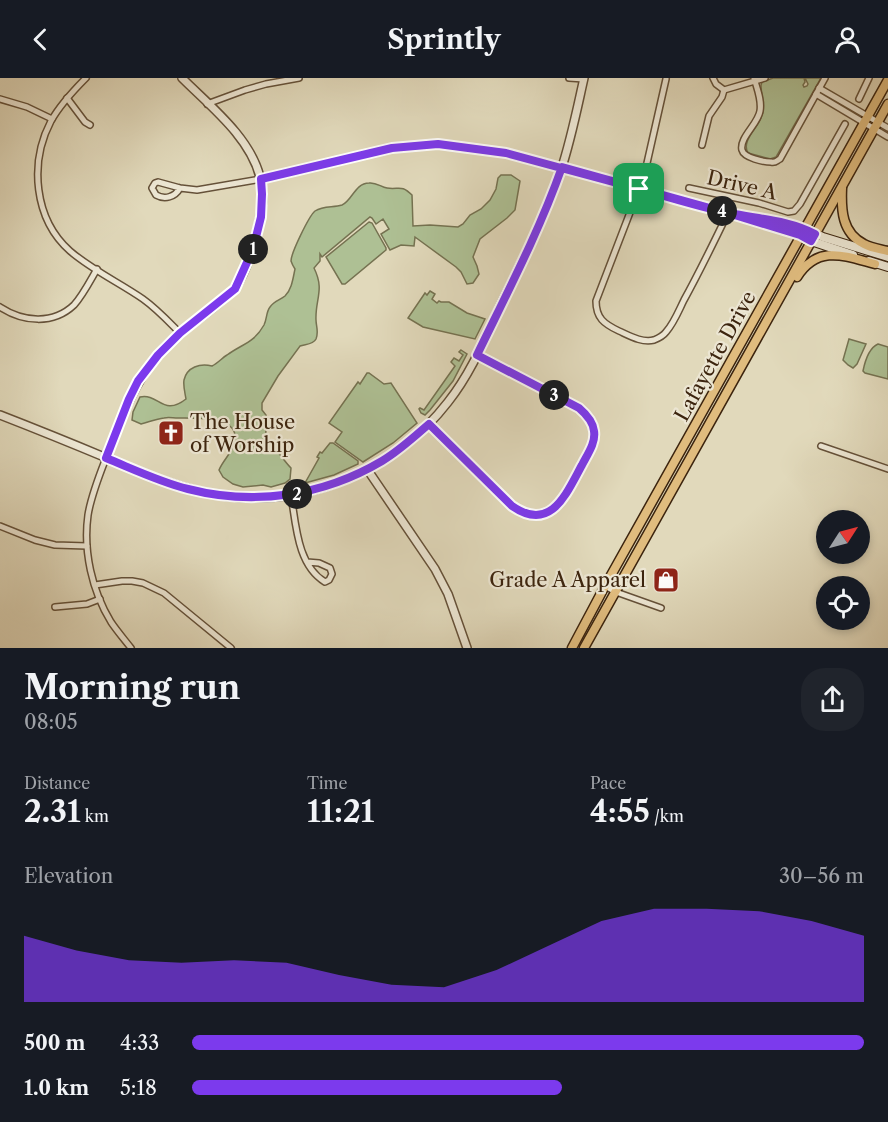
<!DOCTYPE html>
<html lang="en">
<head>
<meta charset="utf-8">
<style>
	:root { --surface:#171b24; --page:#20242c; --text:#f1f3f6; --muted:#9ea1a6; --accent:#7c3aed }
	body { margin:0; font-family:"Libre Caslon Text",serif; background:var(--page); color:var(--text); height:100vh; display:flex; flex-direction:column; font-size:22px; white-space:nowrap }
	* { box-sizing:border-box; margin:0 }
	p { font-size:20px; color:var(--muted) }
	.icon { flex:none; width:33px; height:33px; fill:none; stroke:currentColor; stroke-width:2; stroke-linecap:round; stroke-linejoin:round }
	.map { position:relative; height:570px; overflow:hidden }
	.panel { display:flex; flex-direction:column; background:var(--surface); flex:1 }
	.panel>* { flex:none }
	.needle { width:39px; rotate:54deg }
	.buttons { position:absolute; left:816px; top:432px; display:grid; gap:12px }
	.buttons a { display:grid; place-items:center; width:54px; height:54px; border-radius:50%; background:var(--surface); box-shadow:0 3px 9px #0003; font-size:30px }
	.pin { position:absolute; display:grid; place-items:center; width:51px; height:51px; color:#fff; margin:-26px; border-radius:12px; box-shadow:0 3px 9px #0006 }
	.km { position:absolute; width:30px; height:30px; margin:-15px; border-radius:50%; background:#222; color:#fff; font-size:16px; line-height:30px; text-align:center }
	.round { display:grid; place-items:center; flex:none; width:63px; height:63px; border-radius:24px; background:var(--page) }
	.summary { display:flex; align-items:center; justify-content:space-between; height:102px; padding:0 24px }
	h1 { font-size:33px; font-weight:800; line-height:45px }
	.figures { display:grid; grid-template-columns:repeat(3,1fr); gap:9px; height:102px; padding:6px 24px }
	.figures div { display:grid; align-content:center }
	.figures b { font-size:30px; font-weight:800 }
	.figures small { font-size:16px; font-weight:400 }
	.figures p { font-size:16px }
	.chart { height:168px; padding:12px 24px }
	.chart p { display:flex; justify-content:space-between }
	.chart svg { width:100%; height:108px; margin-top:6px; fill:var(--accent); opacity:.7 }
	ul { padding:0 24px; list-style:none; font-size:20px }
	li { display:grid; grid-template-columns:96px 72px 1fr; align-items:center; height:45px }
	li i { height:15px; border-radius:8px; background:var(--accent) }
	header { display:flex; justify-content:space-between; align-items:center; height:78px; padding:0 24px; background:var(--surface); font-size:27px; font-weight:800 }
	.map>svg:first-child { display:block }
	.green { fill:#aec094; stroke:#757251; stroke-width:1.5 }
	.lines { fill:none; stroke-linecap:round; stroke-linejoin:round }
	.minor-casing { stroke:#655139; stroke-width:8 }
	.tertiary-casing { stroke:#655139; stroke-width:10 }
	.secondary-casing { stroke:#3c240e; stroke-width:10 }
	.primary-casing { stroke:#3c240e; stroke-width:11 }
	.minor { stroke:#ece6d3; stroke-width:5 }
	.tertiary { stroke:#ece6d3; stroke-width:7 }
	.secondary { stroke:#ece6d3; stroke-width:8 }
	.primary { stroke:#e0bc7e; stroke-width:8 }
	.route-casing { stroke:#fff; stroke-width:12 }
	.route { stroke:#7c3aed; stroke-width:8 }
	.labels { text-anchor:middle; stroke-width:4.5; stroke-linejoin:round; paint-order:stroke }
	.street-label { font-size:20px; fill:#3c240e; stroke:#ece6d3 }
	.poi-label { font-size:20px; fill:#3c240e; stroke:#ece6d3; text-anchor:start }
</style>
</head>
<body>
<header><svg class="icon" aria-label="back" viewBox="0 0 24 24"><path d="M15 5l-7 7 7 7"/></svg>Sprintly<svg class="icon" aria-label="person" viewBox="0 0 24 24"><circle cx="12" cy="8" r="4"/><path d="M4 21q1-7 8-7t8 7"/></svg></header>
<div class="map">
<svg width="888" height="570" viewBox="0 0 888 570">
	<rect width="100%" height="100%" fill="#e1d9bb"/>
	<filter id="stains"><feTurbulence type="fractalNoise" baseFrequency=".00333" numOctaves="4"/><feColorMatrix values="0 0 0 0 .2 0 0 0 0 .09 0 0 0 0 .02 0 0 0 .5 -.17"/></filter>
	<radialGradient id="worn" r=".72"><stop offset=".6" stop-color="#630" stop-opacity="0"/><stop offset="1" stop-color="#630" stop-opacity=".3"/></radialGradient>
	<g class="green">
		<path d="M773,0H804L805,4L803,7L804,9L807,8L808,6L805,0H821L776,79L770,81L748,75C741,63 757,51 761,40C766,29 761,18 761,7L762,4Z"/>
		<path d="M501,97H511L520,103L515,132L507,140L480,161L473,179L477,188L479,196L473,205L467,206L461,194L456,189L415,159L414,168L401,167L390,172L381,156L389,151L383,141L376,146L372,140L370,139L322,179L320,176V183L314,190C325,212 315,221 316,242C316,248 319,254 316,261C313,267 305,266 300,268L278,298L262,325V332L266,337L268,344C262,357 269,365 278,374C282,379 286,385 291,390L290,401L285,405L271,409L263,407L243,409L233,406L223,399L219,392C224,380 235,373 235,359C236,338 192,340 178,340C173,340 168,339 164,340C156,341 149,344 141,346L132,342L133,334L140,319C159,315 163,339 186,321C185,315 183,308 184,302C187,289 200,285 212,288C218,285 222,280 227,277C242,266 254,265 264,247C267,241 266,234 270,229C274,223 280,222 285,218C292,211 293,200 295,191C293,188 292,186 291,183C291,175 309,138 315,133C324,127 333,130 342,127C352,123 355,105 369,105C376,104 381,109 387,110C399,112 401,106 412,117L413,148L430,147L458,149L463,146L470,137L481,131L490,122L496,111L498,100Z"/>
		<path d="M369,144L372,145L386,170V172L345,206H342L326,179Z"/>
		<path d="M430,213L435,216L432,221L437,225L439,223L441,224H449L467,235L485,241L475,261L423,249L408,240L425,215L427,217Z"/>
		<path d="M849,261L866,266L857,286L853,290L848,287L843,282Z"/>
		<path d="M878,266L888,269V301L865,295L863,293C865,283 869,270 878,266Z"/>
		<path d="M461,272L467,276L453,303L430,332L425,337L421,335L419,331L420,330L424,332L455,288L451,284L454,280L459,283L463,277L459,274Z"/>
		<path d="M367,295H369L384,306L391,305L417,345L393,365L363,384L335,364L342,354L329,345L358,304L360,306Z"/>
		<path d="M330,365H333L358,383V386L334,397L305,405L319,380L317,379L320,374L322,375Z"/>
	</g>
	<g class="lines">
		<defs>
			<g id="minor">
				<path d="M86,0C73,13 60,27 51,43C29,85 34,141 70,173C92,192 120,205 143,221C157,231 168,243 180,255"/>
				<path d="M569,0L584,1"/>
				<path d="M713,0L716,6L724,12L765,0"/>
				<path d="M754,0C757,11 762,22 760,33C758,46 739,60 742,72C744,80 764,84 771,84C776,85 776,83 780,81L825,0"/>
				<path d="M666,1L647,85L639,111L596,223C596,240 604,246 619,253C630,258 642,265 654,262C659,260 663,258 666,254C674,245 679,232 684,222C700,193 714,164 728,135"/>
				<path d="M819,10L888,50"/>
				<path d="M816,16L888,59"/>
				<path d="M67,20L85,44L90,47"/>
				<path d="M0,21L27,29L52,41"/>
				<path d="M859,21L869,0"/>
				<path d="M207,26L245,12L266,6L299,0"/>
				<path d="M702,67L709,38L722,19L724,12"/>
				<path d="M180,110C175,119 165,122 156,117L152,110L155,105L158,104L180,110L197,112L261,101"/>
				<path d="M689,110L759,125L788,134L794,133L800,126L845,46"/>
				<path d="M0,229C23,244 53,247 74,227C83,217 90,203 97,191"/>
				<path d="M429,346L476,391L512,428L519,433L527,436H540L556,429L562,423C570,408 596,370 594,354C593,343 587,337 579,330L477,277"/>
				<path d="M821,368L888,391"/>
				<path d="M106,380C99,398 91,418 88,437C83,473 92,513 111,544C117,553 124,561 131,570"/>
				<path d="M291,417C296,446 297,487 325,504L329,502L332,496L330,490L319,485L307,484"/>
				<path d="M0,448L35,462L55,467L87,468"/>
				<path d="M95,507L122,503H132L143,505L164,515L231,570"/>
				<path d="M605,508L616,514L661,530"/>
				<path d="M55,529L87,526L100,521"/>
			</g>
			<g id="tertiary">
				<path d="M261,101L392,70L438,66L506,75L728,135L800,157"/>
				<path d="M755,139L804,150"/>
				<path d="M0,337C36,351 73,366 109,381C147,397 184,413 225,418C309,429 397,390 448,324C472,294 486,258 502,224C523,181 545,138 561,92C571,62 577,31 584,0"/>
				<path d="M106,380C120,344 132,308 157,278C178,252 210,236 233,212C241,205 253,173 255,162C260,142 266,120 260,99C250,59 210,28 182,0"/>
				<path d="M367,391L435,491L448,516L467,570"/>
			</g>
			<g id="secondary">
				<path d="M804,150L823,159L888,179"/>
				<path d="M800,157L811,163L853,177"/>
				<path d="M869,183L888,189"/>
			</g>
			<g id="primary">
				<path d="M842,110C841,132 842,155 864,166C871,170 880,171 888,173"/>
				<path d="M797,199C818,166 845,178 875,186"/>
				<path d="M572,570L605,508L888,2"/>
				<path d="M584,570L888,26"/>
			</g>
		</defs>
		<use href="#minor" class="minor-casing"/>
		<use href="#tertiary" class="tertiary-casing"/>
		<use href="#secondary" class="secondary-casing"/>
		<use href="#primary" class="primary-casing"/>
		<use href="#minor" class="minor"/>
		<use href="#tertiary" class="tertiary"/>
		<use href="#secondary" class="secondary"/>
		<use href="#primary" class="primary"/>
	</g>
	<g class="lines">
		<defs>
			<path id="route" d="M639,111L506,75L438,66L392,70L261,101L262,116L261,139L253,171L235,211L180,255L158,277L138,303L129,321L106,380C133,391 160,404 188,411C254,428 323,418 382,383C399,373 414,359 429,346L512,428C551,455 566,416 582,387C587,377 596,365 594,353C593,343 586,336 579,330L477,277C507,215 539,154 562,89L728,135L800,157L811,163L815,156C789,142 758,141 729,135C699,129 669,119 639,111"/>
		</defs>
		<use href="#route" class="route-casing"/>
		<use href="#route" class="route"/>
	</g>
	<defs>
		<symbol id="church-square" viewBox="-11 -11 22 22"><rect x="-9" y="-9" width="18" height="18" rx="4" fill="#8f2418" stroke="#ece6d3"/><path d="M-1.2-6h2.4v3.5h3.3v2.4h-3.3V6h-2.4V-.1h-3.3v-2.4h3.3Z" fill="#fff"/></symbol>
		<symbol id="shop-square" viewBox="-11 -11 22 22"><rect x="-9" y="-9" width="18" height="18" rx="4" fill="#8f2418" stroke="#ece6d3"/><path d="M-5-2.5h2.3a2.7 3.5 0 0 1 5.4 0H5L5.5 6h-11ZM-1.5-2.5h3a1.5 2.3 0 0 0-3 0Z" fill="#fff"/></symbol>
	</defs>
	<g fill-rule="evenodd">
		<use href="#church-square" x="156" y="340" width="30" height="30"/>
		<use href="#shop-square" x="651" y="487" width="30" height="30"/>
	</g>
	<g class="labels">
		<g class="street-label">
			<text transform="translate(742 107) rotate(13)" y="7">Drive A</text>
			<text transform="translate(715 278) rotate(-61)" y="7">Lafayette Drive</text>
		</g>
		<g class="poi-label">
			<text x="190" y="351">The House<tspan x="190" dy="23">of Worship</tspan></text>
			<text x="646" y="509" text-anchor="end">Grade A Apparel</text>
		</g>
	</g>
	<rect width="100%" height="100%" filter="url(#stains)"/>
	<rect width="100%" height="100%" fill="url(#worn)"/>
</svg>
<div class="buttons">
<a><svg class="needle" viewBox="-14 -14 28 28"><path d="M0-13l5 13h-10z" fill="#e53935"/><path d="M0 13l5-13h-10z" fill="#9ea1a6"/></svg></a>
<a><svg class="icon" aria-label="locate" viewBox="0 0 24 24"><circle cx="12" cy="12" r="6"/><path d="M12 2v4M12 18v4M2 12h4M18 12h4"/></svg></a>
</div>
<div class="pin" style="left:639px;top:111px;background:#1e9e55"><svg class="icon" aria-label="arrive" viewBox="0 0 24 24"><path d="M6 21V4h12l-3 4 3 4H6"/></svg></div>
<b class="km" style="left:253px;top:171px">1</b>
<b class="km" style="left:297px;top:416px">2</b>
<b class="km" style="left:554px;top:317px">3</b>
<b class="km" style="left:722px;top:133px">4</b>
</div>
<section class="panel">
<div class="summary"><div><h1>Morning run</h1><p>08:05</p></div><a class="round"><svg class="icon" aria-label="share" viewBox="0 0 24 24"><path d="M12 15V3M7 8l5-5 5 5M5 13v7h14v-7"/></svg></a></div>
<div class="figures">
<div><p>Distance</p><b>2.31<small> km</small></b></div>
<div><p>Time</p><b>11:21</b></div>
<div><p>Pace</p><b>4:55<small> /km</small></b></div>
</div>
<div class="chart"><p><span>Elevation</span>30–56 m</p>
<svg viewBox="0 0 160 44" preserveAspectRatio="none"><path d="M0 44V17L10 23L20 27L30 28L40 27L50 28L60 33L70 37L80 38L90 31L100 21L110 11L120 6L130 6L140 7L150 11L160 17V44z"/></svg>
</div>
<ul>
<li><b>500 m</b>4:33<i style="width:100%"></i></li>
<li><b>1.0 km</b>5:18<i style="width:55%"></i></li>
</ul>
</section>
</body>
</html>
